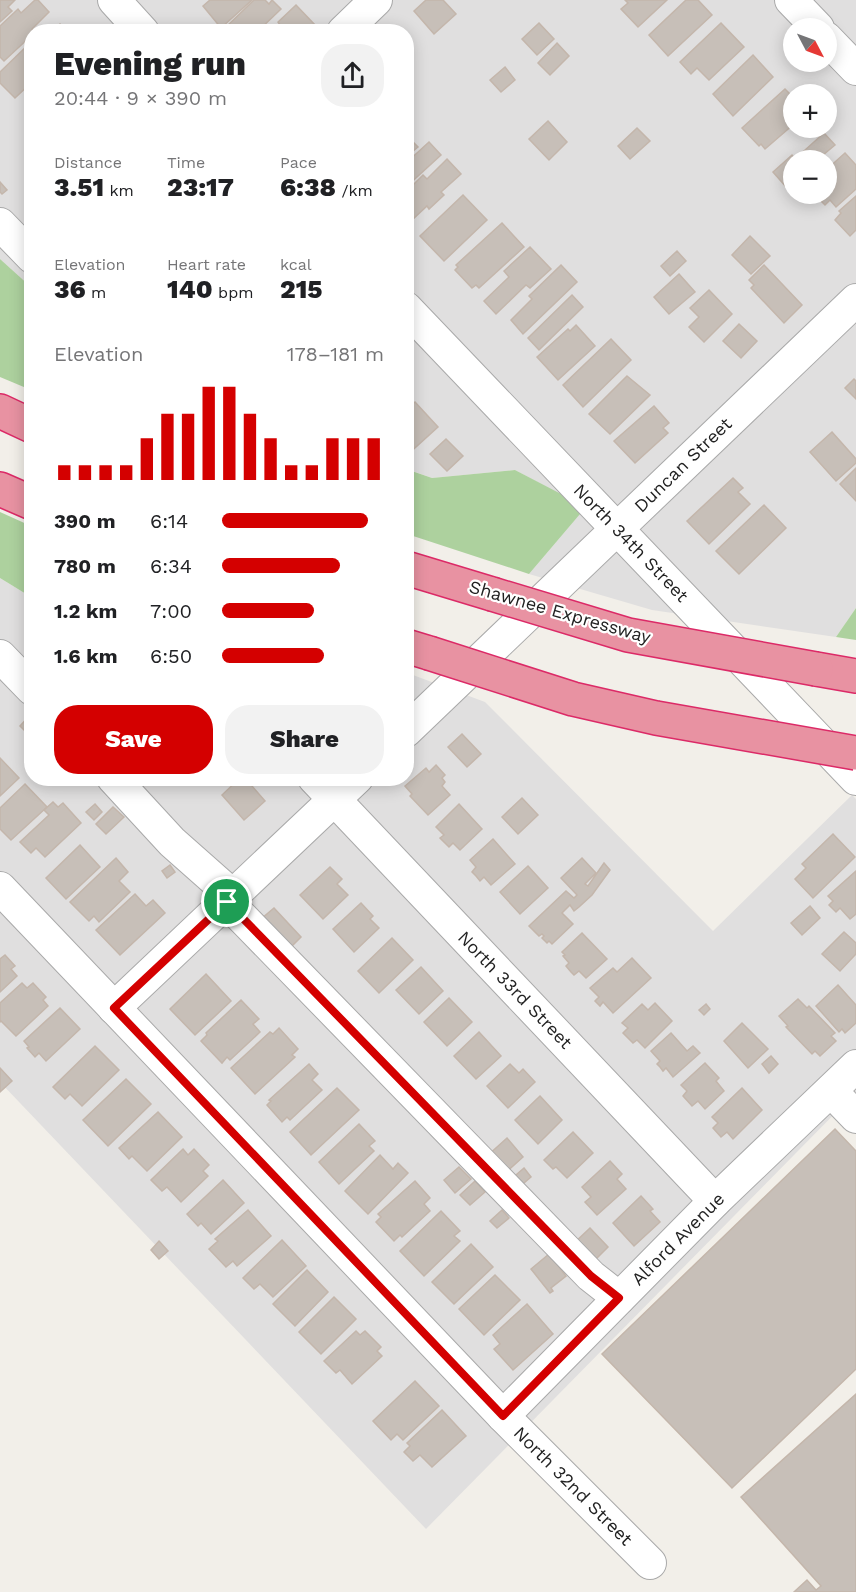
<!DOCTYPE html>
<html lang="en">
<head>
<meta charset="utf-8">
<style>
	:root { --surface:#fff; --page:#f2f2f2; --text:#202124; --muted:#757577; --accent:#d40000 }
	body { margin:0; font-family:"Work Sans",sans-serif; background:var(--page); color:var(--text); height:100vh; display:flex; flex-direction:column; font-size:22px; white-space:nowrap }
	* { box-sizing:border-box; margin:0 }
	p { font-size:20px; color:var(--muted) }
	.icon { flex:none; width:33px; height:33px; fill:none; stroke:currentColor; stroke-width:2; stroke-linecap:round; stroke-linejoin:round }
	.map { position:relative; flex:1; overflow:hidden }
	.side { position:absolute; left:24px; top:24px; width:390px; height:762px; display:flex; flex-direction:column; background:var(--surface); border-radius:24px; box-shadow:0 3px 15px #0003 }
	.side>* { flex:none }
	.needle { width:39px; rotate:131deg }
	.buttons { position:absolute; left:783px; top:18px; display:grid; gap:12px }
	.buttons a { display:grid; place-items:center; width:54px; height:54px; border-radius:50%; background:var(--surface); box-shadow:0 3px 15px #0003; font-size:30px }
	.pin { position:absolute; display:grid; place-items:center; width:51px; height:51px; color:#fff; margin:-26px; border:3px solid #fff; border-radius:50%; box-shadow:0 2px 6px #0007 }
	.round { display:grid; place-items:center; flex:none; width:63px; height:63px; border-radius:24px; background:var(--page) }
	.summary { display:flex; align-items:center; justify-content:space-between; height:102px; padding:0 30px }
	h1 { font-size:33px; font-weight:800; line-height:45px }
	.figures { display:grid; grid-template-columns:repeat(3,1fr); gap:9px; height:102px; padding:6px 30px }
	.figures div { display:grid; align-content:center }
	.figures b { font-size:26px; font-weight:800 }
	.figures small { font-size:16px; font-weight:400 }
	.figures p { font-size:16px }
	.chart { height:168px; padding:12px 30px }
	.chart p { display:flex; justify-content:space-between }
	.chart svg { width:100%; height:108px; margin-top:6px; stroke:var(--accent); stroke-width:6 }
	.primary-button { display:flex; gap:12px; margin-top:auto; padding:12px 30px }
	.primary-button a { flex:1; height:69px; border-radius:24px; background:var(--accent); color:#fff; font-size:24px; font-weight:800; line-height:69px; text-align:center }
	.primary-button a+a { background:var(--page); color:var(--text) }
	ul { padding:0 30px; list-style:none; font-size:20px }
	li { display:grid; grid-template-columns:96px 72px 1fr; align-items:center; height:45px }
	li i { height:15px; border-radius:8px; background:var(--accent) }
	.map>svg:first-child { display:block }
	.residential { fill:#e0dfdf; fill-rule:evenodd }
	.forest { fill:#add19e }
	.building { fill:#c7bfb8; stroke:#c4b6ab; stroke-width:1.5 }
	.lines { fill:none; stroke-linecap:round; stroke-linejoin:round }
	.minor-casing { stroke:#a9a9a9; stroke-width:34 }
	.highway-casing { stroke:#dc2a67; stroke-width:36 }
	.minor { stroke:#fff; stroke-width:32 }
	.highway { stroke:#e892a2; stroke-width:33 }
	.highway-bridge-casing { stroke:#dc2a67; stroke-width:36; stroke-linecap:butt }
	.highway-bridge { stroke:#e892a2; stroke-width:33 }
	.route-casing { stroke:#fff; stroke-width:12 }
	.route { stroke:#d40000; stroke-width:8 }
	.labels { text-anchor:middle; stroke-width:4.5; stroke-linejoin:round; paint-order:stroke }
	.street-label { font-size:18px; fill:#222; stroke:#fff }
</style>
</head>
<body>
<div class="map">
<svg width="856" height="1592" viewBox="0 0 856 1592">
	<rect width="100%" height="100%" fill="#f2efe9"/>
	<g class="residential">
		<path d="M0,0H856V608L836,637L652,610L529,574L585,508L515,470L432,478L407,469L406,32H32L31,287L0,259ZM794,28H826V62H794ZM794,94H826V128H794ZM794,160H826V194H794Z"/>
		<path d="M0,578L31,597L32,778H406L407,682L413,675L485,702L713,931L852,795L856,799V1092L426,1529L0,1082Z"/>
	</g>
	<g class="forest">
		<path d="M0,259L31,287V390L0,377Z"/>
		<path d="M406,469L432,478L515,470L586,507L529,574L407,534Z"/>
		<path d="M0,512L31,526V597L0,578Z"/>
		<path d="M856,608V640L836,637Z"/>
	</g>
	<g class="building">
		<path d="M0,0H15L8,7L12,11L0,22Z"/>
		<path d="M35,0H38L49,12L32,29L34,32H32V35L4,61L0,57V26L18,9L21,13Z"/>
		<path d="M210,0H252L221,28L203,6Z"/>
		<path d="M254,0H265L269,4L272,0L281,9L257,32H227L224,29Z"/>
		<path d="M426,0H443L456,14L434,34L414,11Z"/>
		<path d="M625,0H667L638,27L621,9L628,3Z"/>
		<path d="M686,0H698L712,15L668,56L649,35Z"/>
		<path d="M296,5L316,26L310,32H273L280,25L278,22Z"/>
		<path d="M539,23L554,39L537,55L522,39Z"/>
		<path d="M721,23L744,47L709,80L697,68L691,74L680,62Z"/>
		<path d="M60,24L68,32H52Z"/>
		<path d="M32,41V82L15,98L0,83V72Z"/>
		<path d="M557,43L569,56L550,75L538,63Z"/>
		<path d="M753,55L773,77L733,116L713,94Z"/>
		<path d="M505,67L515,80L501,92L490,80Z"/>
		<path d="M785,89L794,98V124L765,149L761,144L759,146L742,128Z"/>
		<path d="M548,121L567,142L549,160L529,139Z"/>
		<path d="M637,128L650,141L630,159L618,146Z"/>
		<path d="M824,133L835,145L817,160H794V182L787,188L773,172L792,155L795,159Z"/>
		<path d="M406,135L418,147L406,157Z"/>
		<path d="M429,142L441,155L406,187V163Z"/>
		<path d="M845,153L856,165V189L836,207L830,200L825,205L816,196L820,194H826V170Z"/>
		<path d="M447,159L461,174L441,192L444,195L429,209L427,206L411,221L406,216V200L411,196L407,191L423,175L427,179Z"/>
		<path d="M0,182L7,190L2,194L0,192Z"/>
		<path d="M463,195L487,220L444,261L420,236Z"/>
		<path d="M856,196V230L850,236L835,220L841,213L839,211Z"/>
		<path d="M502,223L524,247L479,288L476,285L472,288L455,270L458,267L456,265Z"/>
		<path d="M750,236L770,256L751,274L732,255Z"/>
		<path d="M530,247L551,269L530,288L526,285L496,314L484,301L509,277L504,271Z"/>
		<path d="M677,251L686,261L670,276L661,266Z"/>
		<path d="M561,265L577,282L523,334L511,320L532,299L529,296Z"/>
		<path d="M764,265L802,305L784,323L751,288L754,285L749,280Z"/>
		<path d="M679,274L695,292L669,314L654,297Z"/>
		<path d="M709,290L732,314L704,342L689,327L699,317L690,308Z"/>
		<path d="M572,295L583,307L539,350L528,338Z"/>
		<path d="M739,324L757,341L741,358L723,341Z"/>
		<path d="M576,325L595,346L558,380L537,357L568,329L570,331Z"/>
		<path d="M611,339L631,360L583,407L563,385Z"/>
		<path d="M627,376L650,395L610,434L589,414Z"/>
		<path d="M854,379L856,381V399L845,388Z"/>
		<path d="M415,402L438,427L406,456V410Z"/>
		<path d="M654,406L669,423L663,428L668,433L635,463L614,441Z"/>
		<path d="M832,432L856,459V463L836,481L810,452Z"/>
		<path d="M446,439L463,456L447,471L430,454Z"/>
		<path d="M856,468V501L840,484Z"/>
		<path d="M733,478L743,488L738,492L750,504L709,544L687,521Z"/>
		<path d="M764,505L786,528L739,574L716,551Z"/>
		<path d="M30,715L32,717V726L26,732L20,726Z"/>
		<path d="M462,734L481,754L467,767L448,747Z"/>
		<path d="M0,758L19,778L0,796Z"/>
		<path d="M436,765L445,775L442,778L445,782L442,786L450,795L428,815L410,796L412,794L405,786L426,768L429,772Z"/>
		<path d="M142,778H151L143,786L139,782Z"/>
		<path d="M240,778H245L265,801L244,820L222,795Z"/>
		<path d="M25,784L47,807L11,840L0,829V808Z"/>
		<path d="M522,798L538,815L518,834L502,817Z"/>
		<path d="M53,802L58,807L63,803L81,823L45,857L36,848L31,853L20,842L49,815L44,810Z"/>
		<path d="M95,804L102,812L94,820L86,812Z"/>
		<path d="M459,804L482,829L460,850L453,843L449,847L440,838L444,835L436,827Z"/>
		<path d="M113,807L124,817L106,834L96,824Z"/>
		<path d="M833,834L855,857L813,898L795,879L806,868L802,864Z"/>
		<path d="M493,839L515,864L491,885L484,877L480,881L476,876L472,872L476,867L470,860Z"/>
		<path d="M80,845L100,867L66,899L46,878Z"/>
		<path d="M116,858L128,872L119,881L130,892L99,922L94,916L89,921L70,902Z"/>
		<path d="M582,858L596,873L585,884L588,886L604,863L610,870L592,895L579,907L574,911L570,905L562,913L573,924L552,944L549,941L547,943L542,938L544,936L542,934L539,936L529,926L566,891L574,898L577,895L561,878Z"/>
		<path d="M170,865L175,872L167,878L162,871Z"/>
		<path d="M528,866L548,888L520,914L500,892Z"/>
		<path d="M330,867L342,879L337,884L348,895L323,919L300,895Z"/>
		<path d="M856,871V914L850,919L840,908L836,912L829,905L833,901L828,896Z"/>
		<path d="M135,894L146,906L153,900L165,913L120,955L96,930Z"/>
		<path d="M361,903L373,916L370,919L379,928L354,952L333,929Z"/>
		<path d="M810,906L820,918L802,935L791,923Z"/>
		<path d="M274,908L301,937L292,946L261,919Z"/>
		<path d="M844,932L856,943V954L840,971L822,954Z"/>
		<path d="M582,933L607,959L586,978L579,971L574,975L571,972L566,966L569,963L563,956L565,955L562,952Z"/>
		<path d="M392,938L413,960L379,993L358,971Z"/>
		<path d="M5,955L15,966L11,969L17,976L0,992V959Z"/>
		<path d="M632,958L651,978L613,1013L603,1002L600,1006L595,1001L599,997L590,988L613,968L617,972Z"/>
		<path d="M421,967L443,991L419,1014L396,990Z"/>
		<path d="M206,974L231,1001L195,1035L170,1009Z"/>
		<path d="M22,983L27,988L33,983L46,997L43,1000L48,1006L16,1036L1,1021L0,1022V1003Z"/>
		<path d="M838,985L856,1005V1023L845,1033L842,1029L839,1032L816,1006Z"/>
		<path d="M449,998L472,1022L447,1046L424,1022Z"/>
		<path d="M798,999L807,1008L809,1006L835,1033L831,1036L836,1041L820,1056L815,1051L812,1054L786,1027L788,1026L779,1016Z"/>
		<path d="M241,1000L259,1019L253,1024L260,1032L230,1060L227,1057L222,1063L201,1041L207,1035L206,1033Z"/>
		<path d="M655,1003L672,1021L645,1048L637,1040L633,1043L623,1033L628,1028L622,1023L642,1004L648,1010Z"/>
		<path d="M706,1004L710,1009L704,1015L699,1010Z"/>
		<path d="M60,1008L80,1029L46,1061L39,1053L35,1057L27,1048L29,1047L24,1041Z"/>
		<path d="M742,1023L768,1049L748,1068L724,1041Z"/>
		<path d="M279,1028L298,1049L292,1055L295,1057L255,1094L231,1068L270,1032L273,1034Z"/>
		<path d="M479,1032L501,1056L476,1079L454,1056Z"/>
		<path d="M671,1033L687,1051L693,1046L700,1053L673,1077L666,1068L663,1071L660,1067L657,1064L660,1061L651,1051Z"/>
		<path d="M95,1046L119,1070L82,1106L70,1094L65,1099L53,1087Z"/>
		<path d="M771,1056L778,1064L769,1073L762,1064Z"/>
		<path d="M705,1063L719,1078L716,1081L724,1091L705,1109L698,1101L692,1106L683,1096L687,1091L681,1085Z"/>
		<path d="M309,1064L318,1074L312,1080L322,1090L290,1120L287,1117L282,1122L267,1105L271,1101L269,1100Z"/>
		<path d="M510,1064L519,1073L523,1069L535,1082L508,1108L487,1086Z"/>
		<path d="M0,1068L12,1081L0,1092Z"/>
		<path d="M126,1079L151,1104L108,1146L83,1120Z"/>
		<path d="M337,1088L359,1110L311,1155L290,1132Z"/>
		<path d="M742,1088L762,1110L733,1139L727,1132L721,1137L713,1128L718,1123L712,1117Z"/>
		<path d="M540,1096L562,1120L538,1144L515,1120Z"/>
		<path d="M158,1112L182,1137L147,1171L132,1156L129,1159L119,1148Z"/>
		<path d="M359,1124L375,1141L369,1146L374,1151L339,1184L319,1162Z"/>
		<path d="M835,1129L856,1151V1369L732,1488L602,1354Z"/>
		<path d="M573,1132L593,1153L567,1178L556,1167L553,1169L544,1160Z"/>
		<path d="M507,1138L523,1157L503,1175L487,1156Z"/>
		<path d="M183,1149L188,1155L194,1149L209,1165L203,1171L208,1176L181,1202L167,1187L162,1191L151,1180Z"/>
		<path d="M380,1155L393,1169L398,1163L408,1173L368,1214L345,1191Z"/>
		<path d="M610,1161L622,1174L617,1179L626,1189L597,1215L585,1202L591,1197L582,1187Z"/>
		<path d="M459,1167L471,1179L455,1193L444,1180Z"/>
		<path d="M524,1168L531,1177L517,1189L510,1180Z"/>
		<path d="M223,1180L244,1203L211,1234L201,1223L198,1226L187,1214Z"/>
		<path d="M415,1181L430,1198L424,1204L430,1211L402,1237L400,1235L394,1241L376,1222L381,1217L378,1214Z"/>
		<path d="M475,1181L485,1192L470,1205L460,1195Z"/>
		<path d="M641,1196L653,1209L650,1211L660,1222L634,1246L613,1223Z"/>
		<path d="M248,1210L271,1236L237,1266L233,1261L226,1267L209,1249L218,1241L215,1239Z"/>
		<path d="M502,1210L509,1218L497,1228L490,1221Z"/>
		<path d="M441,1211L460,1231L454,1236L460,1241L424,1276L400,1251Z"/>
		<path d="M590,1228L608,1247L590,1265L571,1246Z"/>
		<path d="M282,1240L306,1266L273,1297L260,1284L254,1289L243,1278Z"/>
		<path d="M159,1241L168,1251L159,1259L151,1250Z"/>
		<path d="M471,1244L493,1267L454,1304L432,1282Z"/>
		<path d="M549,1254L566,1276L551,1288L553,1291L550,1293L531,1269Z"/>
		<path d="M307,1270L328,1292L295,1326L273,1304Z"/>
		<path d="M495,1275L520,1300L484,1335L459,1309Z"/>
		<path d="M334,1297L356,1319L321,1354L299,1332Z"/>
		<path d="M527,1304L553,1334L513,1370L494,1349L500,1344L493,1335Z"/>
		<path d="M356,1331L360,1335L365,1331L381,1347L377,1351L382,1356L352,1384L340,1370L336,1373L324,1361Z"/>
		<path d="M415,1381L439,1406L403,1440L397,1434L391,1440L373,1421Z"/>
		<path d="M856,1394V1592H794L807,1580L816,1590L821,1586L741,1497Z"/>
		<path d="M442,1410L466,1436L432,1467L420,1455L413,1461L404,1452L410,1446L407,1443Z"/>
	</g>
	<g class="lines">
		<defs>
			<g id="minor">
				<path d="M114,0L143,32"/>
				<path d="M791,0L818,28"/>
				<path d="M343,32L376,0"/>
				<path d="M826,38L856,69"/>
				<path d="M0,224L32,257"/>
				<path d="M406,308L856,779"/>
				<path d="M0,656L32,689"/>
				<path d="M406,731L856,300"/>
				<path d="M113,778L172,842L233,896"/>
				<path d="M314,778L715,1201"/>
				<path d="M0,888L503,1416L650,1563"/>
				<path d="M227,902L591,1276L619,1298"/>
				<path d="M114,1008L357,778"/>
				<path d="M831,1091L856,1117"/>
				<path d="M503,1416L715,1201L856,1066"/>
			</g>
			<g id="highway">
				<path d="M0,411L32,426"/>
				<path d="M0,489L32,503"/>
				<path d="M406,568L492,594"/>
				<path d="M406,646L429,653"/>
				<path d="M816,669L856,676"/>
			</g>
		</defs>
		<use href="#minor" class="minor-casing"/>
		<use href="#highway" class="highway-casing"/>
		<use href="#minor" class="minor"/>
		<use href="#highway" class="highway"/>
		<defs>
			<g id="highway-bridge">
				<path d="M492,594L628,635L816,669"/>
				<path d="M429,653L573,699L656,718L856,753"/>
			</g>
		</defs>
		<use href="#highway-bridge" class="highway-bridge-casing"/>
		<use href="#highway-bridge" class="highway-bridge"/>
	</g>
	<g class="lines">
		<defs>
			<path id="route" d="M227,902L591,1276L619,1298L503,1416L114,1008Z"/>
		</defs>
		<use href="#route" class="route-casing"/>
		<use href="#route" class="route"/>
	</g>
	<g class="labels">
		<g class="street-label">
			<text transform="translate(683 465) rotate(-44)" y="6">Duncan Street</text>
			<text transform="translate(631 543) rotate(46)" y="6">North 34th Street</text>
			<text transform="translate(560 612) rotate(16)" y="6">Shawnee Expressway</text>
			<text transform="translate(515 990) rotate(46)" y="6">North 33rd Street</text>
			<text transform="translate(678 1239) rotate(-45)" y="6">Alford Avenue</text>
			<text transform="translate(573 1486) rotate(45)" y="6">North 32nd Street</text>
		</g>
	</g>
</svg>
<div class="buttons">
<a><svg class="needle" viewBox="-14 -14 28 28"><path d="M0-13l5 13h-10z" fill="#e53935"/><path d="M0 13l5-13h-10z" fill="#757577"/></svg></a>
<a>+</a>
<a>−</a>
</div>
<div class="pin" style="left:227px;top:902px;background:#1e9e55"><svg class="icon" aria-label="arrive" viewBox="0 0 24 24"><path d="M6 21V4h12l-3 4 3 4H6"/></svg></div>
<section class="side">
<div class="summary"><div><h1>Evening run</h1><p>20:44 · 9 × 390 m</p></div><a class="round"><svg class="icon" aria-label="share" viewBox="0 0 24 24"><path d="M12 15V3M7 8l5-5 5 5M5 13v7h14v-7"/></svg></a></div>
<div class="figures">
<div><p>Distance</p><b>3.51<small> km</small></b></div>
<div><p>Time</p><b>23:17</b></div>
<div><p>Pace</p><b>6:38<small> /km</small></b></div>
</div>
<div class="figures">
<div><p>Elevation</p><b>36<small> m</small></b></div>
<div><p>Heart rate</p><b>140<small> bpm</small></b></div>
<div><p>kcal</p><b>215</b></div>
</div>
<div class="chart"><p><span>Elevation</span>178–181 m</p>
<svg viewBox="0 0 160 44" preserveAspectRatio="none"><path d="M5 44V38M15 44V38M25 44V38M35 44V38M45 44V27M55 44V17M65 44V17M75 44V6M85 44V6M95 44V17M105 44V27M115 44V38M125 44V38M135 44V27M145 44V27M155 44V27"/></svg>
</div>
<ul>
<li><b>390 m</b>6:14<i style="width:90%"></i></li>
<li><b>780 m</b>6:34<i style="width:73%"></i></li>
<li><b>1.2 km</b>7:00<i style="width:57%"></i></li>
<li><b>1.6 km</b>6:50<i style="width:63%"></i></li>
</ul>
<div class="primary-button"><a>Save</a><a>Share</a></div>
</section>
</div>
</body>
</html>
